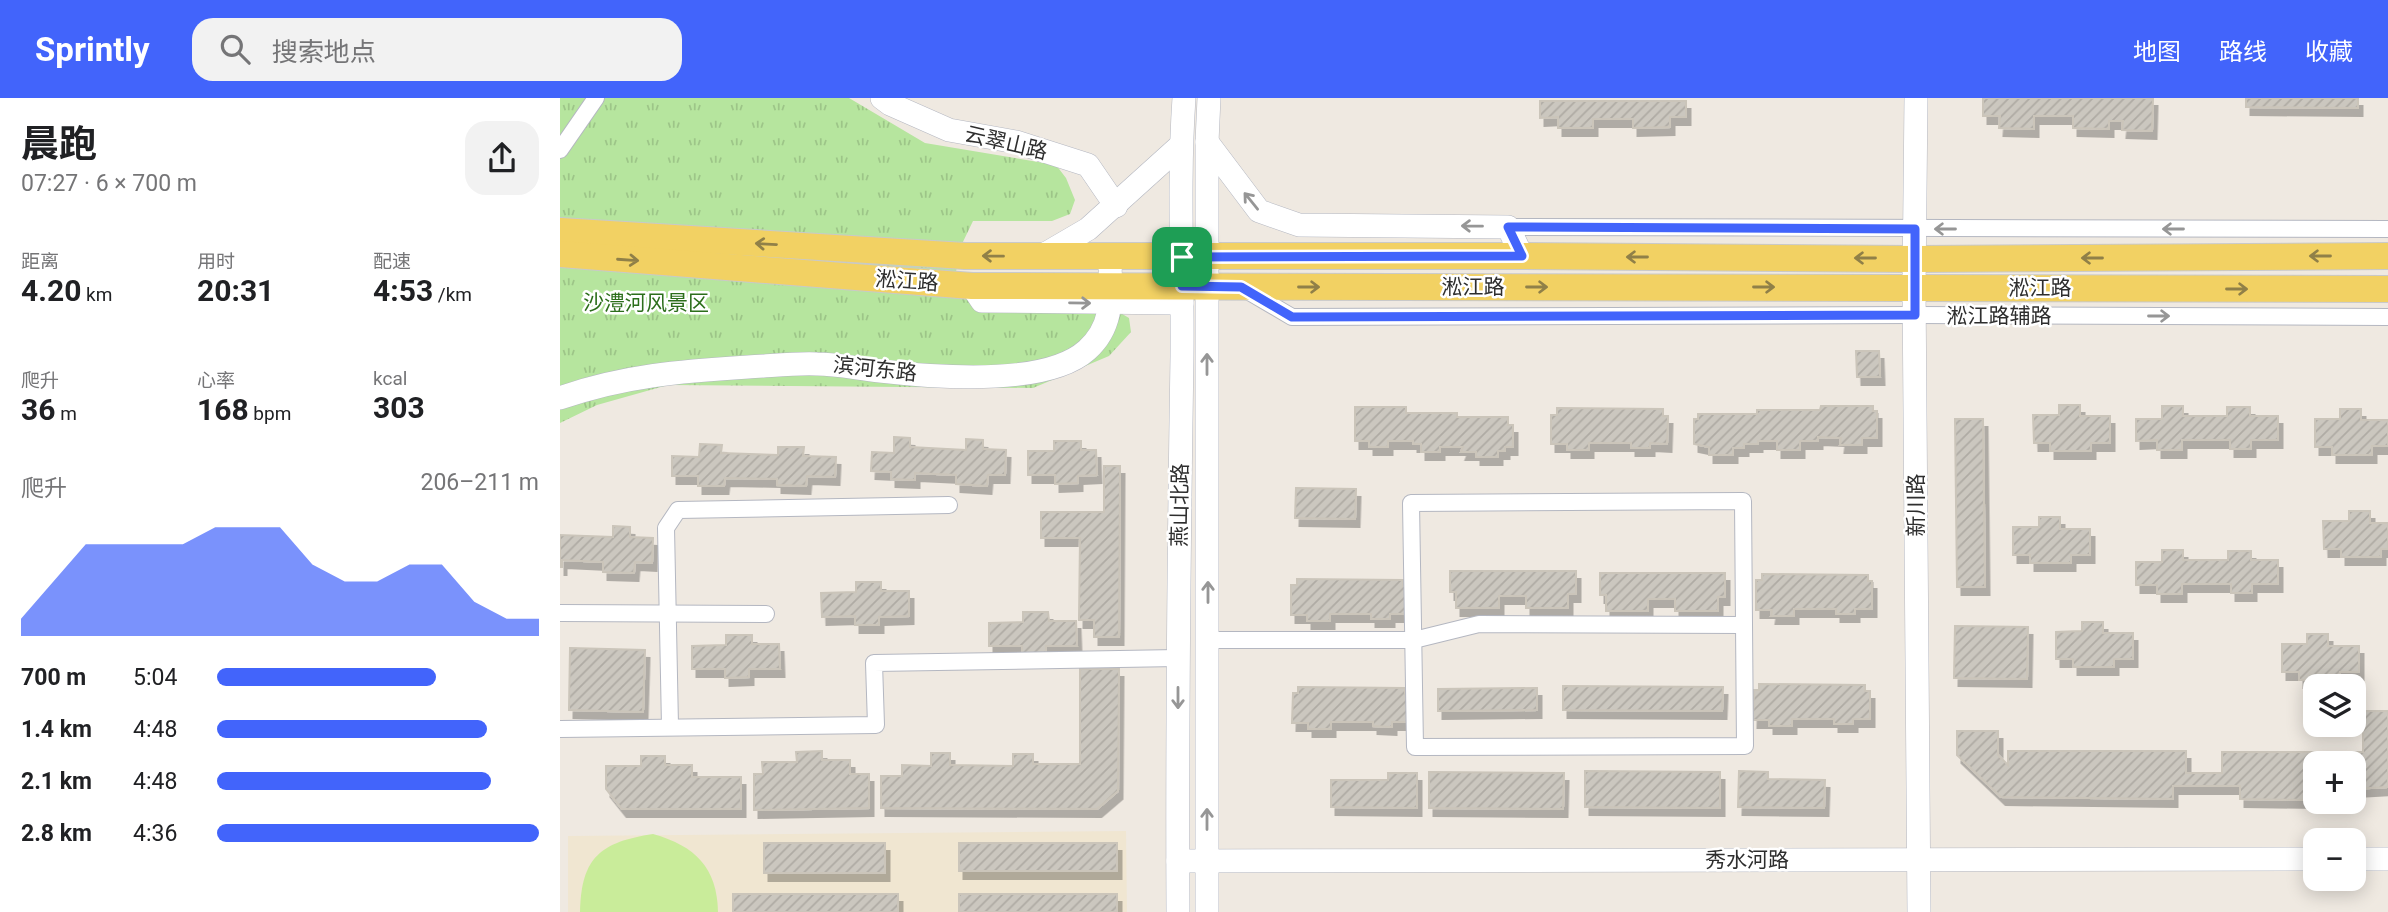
<!DOCTYPE html>
<html lang="zh">
<head>
<meta charset="utf-8">
<style>
	:root { --surface:#fff; --page:#f2f2f2; --text:#202124; --muted:#757577; --accent:#4264fb }
	body { margin:0; font-family:Roboto,"Noto Sans SC",sans-serif; background:var(--page); color:var(--text); height:100vh; display:flex; flex-direction:column; font-size:26px; white-space:nowrap }
	* { box-sizing:border-box; margin:0 }
	p { font-size:23px; color:var(--muted) }
	.icon { flex:none; width:38px; height:38px; fill:none; stroke:currentColor; stroke-width:2; stroke-linecap:round; stroke-linejoin:round }
	.map { position:relative; flex:1; overflow:hidden }
	.panel { display:flex; flex-direction:column; background:var(--surface); width:560px }
	.panel>* { flex:none }
	.buttons { position:absolute; left:1743px; top:576px; display:grid; gap:14px }
	.buttons a { display:grid; place-items:center; width:63px; height:63px; border-radius:14px; background:var(--surface); box-shadow:0 4px 18px #0003; font-size:35px }
	.pin { position:absolute; display:grid; place-items:center; width:60px; height:60px; color:#fff; margin:-30px; border-radius:14px; box-shadow:0 4px 10px #0006 }
	.round { display:grid; place-items:center; flex:none; width:74px; height:74px; border-radius:21px; background:var(--page) }
	.summary { display:flex; align-items:center; justify-content:space-between; height:119px; padding:0 21px }
	h1 { font-size:38px; font-weight:700; line-height:52px }
	.metrics { display:grid; grid-template-columns:repeat(3,1fr); gap:10px; height:119px; padding:7px 21px }
	.metrics div { display:grid; align-content:center }
	.metrics b { font-size:30px; font-weight:700 }
	.metrics small { font-size:19px; font-weight:400 }
	.metrics p { font-size:19px }
	.chart { height:196px; padding:14px 21px }
	.chart p { display:flex; justify-content:space-between }
	.chart svg { width:100%; height:126px; margin-top:7px; fill:var(--accent); opacity:.7 }
	ul { padding:0 21px; list-style:none; font-size:23px }
	li { display:grid; grid-template-columns:112px 84px 1fr; align-items:center; height:52px }
	li i { height:18px; border-radius:9px; background:var(--accent) }
	header { display:flex; align-items:center; gap:42px; box-sizing:border-box; height:98px; padding:0 35px; background:var(--accent); color:#fff }
	header strong { font-size:33px }
	nav { display:flex; gap:38px; margin-inline-start:auto; font-size:24px }
	.search { width:490px; height:63px; background:var(--page); display:flex; align-items:center; gap:18px; box-sizing:border-box; padding:0 24px; border-radius:21px; color:var(--muted); font-size:26px }
	main { display:flex; flex:1; min-height:0 }
	.map>svg:first-child { display:block }
	.education { fill:#f0e6d1 }
	.grass { fill:url(#grass-tufts) }
	.pitch { fill:#c9ec9a }
	.building { fill:url(#building-hatch); stroke:#cbc5ba; stroke-width:2; filter:url(#shadow) }
	.lines { fill:none; stroke-linecap:round; stroke-linejoin:round }
	.street-casing { stroke:#b4b7c1; stroke-width:18 }
	.secondary-casing { stroke:#b4b7c1; stroke-width:24 }
	.primary-casing { stroke:#c9c9c9; stroke-width:28 }
	.street { stroke:#fff; stroke-width:16 }
	.secondary { stroke:#fff; stroke-width:23 }
	.primary { stroke:#f2d163; stroke-width:26 }
	.oneway { stroke:#969696 }
	.oneway2 { stroke:#908048 }
	.route-casing { stroke:#fff; stroke-width:14 }
	.route { stroke:#4264fb; stroke-width:9 }
	.labels { text-anchor:middle; stroke-width:5; stroke-linejoin:round; paint-order:stroke }
	.street-label { font-size:21px; fill:#2e2e2e; stroke:#fff }
	.park-label { font-size:21px; fill:#2c6e1b; stroke:#fff }
</style>
</head>
<body>
<header>
<strong>Sprintly</strong>
<div class="search"><svg class="icon" aria-label="search" viewBox="0 0 24 24"><circle cx="10" cy="10" r="6"/><path d="M15 15l6 6"/></svg>搜索地点</div>
<nav><a>地图</a><a>路线</a><a>收藏</a></nav>
</header>
<main>
<section class="panel">
<div class="summary"><div><h1>晨跑</h1><p>07:27 · 6 × 700 m</p></div><a class="round"><svg class="icon" aria-label="share" viewBox="0 0 24 24"><path d="M12 15V3M7 8l5-5 5 5M5 13v7h14v-7"/></svg></a></div>
<div class="metrics">
<div><p>距离</p><b>4.20<small> km</small></b></div>
<div><p>用时</p><b>20:31</b></div>
<div><p>配速</p><b>4:53<small> /km</small></b></div>
</div>
<div class="metrics">
<div><p>爬升</p><b>36<small> m</small></b></div>
<div><p>心率</p><b>168<small> bpm</small></b></div>
<div><p>kcal</p><b>303</b></div>
</div>
<div class="chart"><p><span>爬升</span>206–211 m</p>
<svg viewBox="0 0 160 44" preserveAspectRatio="none"><path d="M0 44V38L10 25L20 12L30 12L40 12L50 12L60 6L70 6L80 6L90 19L100 25L110 25L120 19L130 19L140 32L150 38L160 38V44z"/></svg>
</div>
<ul>
<li><b>700 m</b>5:04<i style="width:68%"></i></li>
<li><b>1.4 km</b>4:48<i style="width:84%"></i></li>
<li><b>2.1 km</b>4:48<i style="width:85%"></i></li>
<li><b>2.8 km</b>4:36<i style="width:100%"></i></li>
</ul>
</section>
<div class="map">
<svg width="1828" height="814" viewBox="0 0 1828 814">
	<defs>
		<pattern id="grass-tufts" width="24" height="20" patternUnits="userSpaceOnUse" patternTransform="scale(1.75)"><rect width="24" height="20" fill="#b6e59e"/><path d="M3 7l-1-3M5 7V3M7 7l1-3M15 17l-1-3M17 17v-4M19 17l1-3" fill="none" stroke="#9dc588"/></pattern>
		<pattern id="building-hatch" width="6" height="6" patternUnits="userSpaceOnUse" patternTransform="scale(1.75)"><rect width="6" height="6" fill="#cbc7bf"/><path d="M-1 1l2-2M0 6l6-6M5 7l2-2" fill="none" stroke="#afaba4"/></pattern>
		<filter id="shadow"><feDropShadow dx="4.5" dy="8" stdDeviation="0" flood-color="#0004"/></filter>
	</defs>
	<rect width="100%" height="100%" fill="#efe9e1"/>
	<path class="education" d="M566,733L567,814H8V738Z"/>
	<path class="grass" d="M0,0H289L365,45L496,67L506,80L515,102L510,116L492,123H413L400,150L392,198L530,197L569,220L571,234L549,258L473,290L108,287L37,307L0,325Z"/>
	<path class="pitch" d="M93,736C135,748 157,769 158,814H20C21,759 41,744 93,736Z"/>
	<g class="building">
		<path d="M1423,0H1593L1592,33L1562,32L1563,23H1549V31L1513,30V18H1474V31L1439,30L1440,18H1423Z"/>
		<path d="M1686,0H1798V10L1686,9Z"/>
		<path d="M980,3H1126V19H1110V29L1073,30V21H1033V30H998V19L980,20Z"/>
		<path d="M1296,253H1319L1320,279H1297Z"/>
		<path d="M1499,307H1520V318H1550V345H1531V353H1490V345H1474L1473,317H1499Z"/>
		<path d="M1261,308H1313V313H1317V340H1302V347H1280L1281,340L1258,339V343H1240V352H1217V343H1198V346H1184V350H1173V357H1149V349L1134,346V321H1138V316H1197V312H1260Z"/>
		<path d="M1602,308H1623V318H1667V309H1690V318H1718V342H1691V351H1670V342H1622V352H1597V342L1576,343V321H1602Z"/>
		<path d="M795,309H846V315H897V319H948V327H953V349H945V353H938V359H916V354H901L903,349H880V354H861V346H853V343H828V349H809V343H795Z"/>
		<path d="M997,310L1103,311V318H1108L1107,346L1090,345V350H1071V345H1029V352H1007V346H991V317H997Z"/>
		<path d="M1780,311H1801V322H1828V348H1812V357H1772V349H1755V321H1780Z"/>
		<path d="M1395,321H1423L1425,489H1397Z"/>
		<path d="M334,339L350,340V349L406,352V341L423,342V351L446,352L445,377H428L427,388L396,386V377L355,375V382L331,381V374L311,373L312,354L334,355Z"/>
		<path d="M494,343H521V352H536L537,377L518,378V385L495,386V377H468V353H494Z"/>
		<path d="M140,346L162,347L161,355L218,357V349H244L243,358L276,359L275,379L247,378L246,388L217,387V381L165,380L164,388H138V378H112V358L139,359Z"/>
		<path d="M544,368H560L559,539H534V522H519L520,440H481V414H544Z"/>
		<path d="M736,390L796,391L795,421L735,420Z"/>
		<path d="M1789,413H1810V425H1828V451H1821V459H1781V451H1764L1763,423H1789Z"/>
		<path d="M1479,419H1500V431H1530V457H1511V465H1470V457H1453V429H1479Z"/>
		<path d="M53,428L70,429V439L93,440L92,465L75,464L74,475L43,474V464L2,462V469H0V437L53,439Z"/>
		<path d="M1602,452H1623V462H1668V453H1691V462H1718V486H1692V495H1671V486H1622V496H1597V487H1576V464H1602Z"/>
		<path d="M890,473H1016V496H1008V510H966V498H939V510H896V494H890Z"/>
		<path d="M1040,475H1165V499H1158V513H1115V501H1088V513H1046V497H1040Z"/>
		<path d="M1202,476L1308,477V483H1312V511H1295V516H1276V511H1234V518H1211L1212,512H1196V482H1202Z"/>
		<path d="M737,481L843,482V488H848V516H830V521H811V516H770V523H747V517H731V487H737Z"/>
		<path d="M296,484H321V493H349V518L319,519V527H295V518L262,519L261,495L296,494Z"/>
		<path d="M463,514H488L489,523H516L517,548H486V556L462,557V548H429V525L463,524Z"/>
		<path d="M1522,524H1543V535H1573V561H1554V569H1513V561H1496V534L1522,533Z"/>
		<path d="M1395,528L1468,529L1467,581L1394,580Z"/>
		<path d="M1747,536H1768V548H1799V574H1780V582H1739V574H1722V546H1747Z"/>
		<path d="M166,537H192V546H219L220,571H189V579L165,580V571H132V548L166,547Z"/>
		<path d="M10,550L85,552L83,614L9,612Z"/>
		<path d="M520,571H559L558,693L537,711L321,710V678H342V667L371,668V655H390V667L453,668V656H473V666H520Z"/>
		<path d="M1199,586L1305,587V593H1310V621H1293V626H1274V621H1232V628H1209V622H1193L1194,592H1199Z"/>
		<path d="M1003,588L1163,589L1162,613L1003,612Z"/>
		<path d="M738,589L845,590V596H849V624H832V629L813,628V624H771V631H748V625H732L733,595H738Z"/>
		<path d="M977,590V612L878,613V591Z"/>
		<path d="M1803,613H1828V689L1794,691V665H1755V702L1680,701V688H1613V701L1441,699L1397,657V633H1438V657L1448,667V653H1626V675H1662V654H1803Z"/>
		<path d="M262,653V662H290V676H309V710L194,712V676H203L202,664H237L236,654Z"/>
		<path d="M81,658H105V667H132V679H181V711H62L46,691V668H81Z"/>
		<path d="M1025,673L1160,674V710L1025,709Z"/>
		<path d="M1179,673L1208,674V681L1265,682L1264,710L1178,709Z"/>
		<path d="M869,674L1004,675L1003,711L869,710Z"/>
		<path d="M828,675H857V710L771,709V682H828Z"/>
		<rect x="204" y="745" width="121" height="30"/>
		<rect x="399" y="745" width="158" height="28"/>
		<rect x="173" y="796" width="165" height="18"/>
		<rect x="399" y="796" width="158" height="18"/>
	</g>
	<g class="lines">
		<defs>
			<g id="street">
				<path d="M0,52L36,0"/>
				<path d="M948,129L1828,131"/>
				<path d="M686,192L732,219L1355,217L1828,219"/>
				<path d="M1183,403L1185,648L855,649L851,405Z"/>
				<path d="M0,515L206,516"/>
				<path d="M648,542H854L919,526L1184,527"/>
				<path d="M110,628L106,430L118,412L389,407"/>
				<path d="M0,631L316,627L314,565L618,560"/>
			</g>
			<g id="secondary">
				<path d="M322,0L330,6L389,32L456,44L528,67L556,108"/>
				<path d="M1356,0L1354,189L1359,814"/>
				<path d="M647,44L699,113L739,127L948,129L962,158"/>
				<path d="M480,159L528,131L621,47"/>
				<path d="M412,188L422,203L622,205"/>
				<path d="M0,300C62,278 122,273 188,269C211,268 234,265 257,266C278,266 299,271 320,273C373,279 486,289 527,252C556,226 550,194 550,159"/>
				<path d="M1794,761H1828"/>
				<path d="M618,763L1755,761"/>
				<path d="M618,814C617,629 619,444 622,259C623,173 618,86 624,0"/>
				<path d="M647,814V44L649,0"/>
			</g>
			<g id="primary">
				<path d="M0,133L405,158H962L1354,161L1828,158"/>
				<path d="M0,156L412,188L1828,191"/>
			</g>
		</defs>
		<use href="#street" class="street-casing"/>
		<use href="#secondary" class="secondary-casing"/>
		<use href="#primary" class="primary-casing"/>
		<use href="#street" class="street"/>
		<use href="#secondary" class="secondary"/>
		<use href="#primary" class="primary"/>
	</g>
	<defs><path id="oneway-shaft" d="M-6 0H5M1.5-3L5.5 0L1.5 3" fill="none" stroke-width="1.6" stroke-linecap="round" stroke-linejoin="round" transform="scale(1.75)"/></defs>
	<g class="oneway">
		<use href="#oneway-shaft" transform="translate(691 103) rotate(-129)"/>
		<use href="#oneway-shaft" transform="translate(912 128) rotate(-179)"/>
		<use href="#oneway-shaft" transform="translate(1385 131) rotate(-180)"/>
		<use href="#oneway-shaft" transform="translate(1613 131) rotate(-180)"/>
		<use href="#oneway-shaft" transform="translate(520 205) rotate(1)"/>
		<use href="#oneway-shaft" transform="translate(1599 218)"/>
		<use href="#oneway-shaft" transform="translate(647 266) rotate(-90)"/>
		<use href="#oneway-shaft" transform="translate(648 494) rotate(-90)"/>
		<use href="#oneway-shaft" transform="translate(618 600) rotate(90)"/>
		<use href="#oneway-shaft" transform="translate(647 721) rotate(-90)"/>
	</g>
	<g class="oneway2">
		<use href="#oneway-shaft" transform="translate(206 146) rotate(-177)"/>
		<use href="#oneway-shaft" transform="translate(433 158) rotate(-179)"/>
		<use href="#oneway-shaft" transform="translate(1760 158) rotate(180)"/>
		<use href="#oneway-shaft" transform="translate(1077 159) rotate(-180)"/>
		<use href="#oneway-shaft" transform="translate(1305 160) rotate(-180)"/>
		<use href="#oneway-shaft" transform="translate(1532 160) rotate(180)"/>
		<use href="#oneway-shaft" transform="translate(68 162) rotate(4)"/>
		<use href="#oneway-shaft" transform="translate(749 189)"/>
		<use href="#oneway-shaft" transform="translate(977 189)"/>
		<use href="#oneway-shaft" transform="translate(1204 189)"/>
		<use href="#oneway-shaft" transform="translate(1677 191)"/>
	</g>
	<g class="lines">
		<defs>
			<path id="route" d="M948,129L1355,131V217L732,219L681,189L622,188V159L962,158Z"/>
		</defs>
		<use href="#route" class="route-casing"/>
		<use href="#route" class="route"/>
	</g>
	<g class="labels">
		<g class="street-label">
			<text transform="translate(446 45) rotate(13)" y="7">云翠山路</text>
			<text transform="translate(347 183) rotate(4)" y="7">淞江路</text>
			<text x="913" y="196">淞江路</text>
			<text x="1480" y="197">淞江路</text>
			<text x="1439" y="225">淞江路辅路</text>
			<text transform="translate(315 271) rotate(6)" y="7">滨河东路</text>
			<text transform="translate(620 407) rotate(-89)" y="7">燕山北路</text>
			<text transform="translate(1356 407) rotate(-90)" y="7">新川路</text>
			<text x="1187" y="769">秀水河路</text>
		</g>
		<g class="park-label">
			<text x="86" y="212">沙澧河风景区</text>
		</g>
	</g>
</svg>
<div class="buttons">
<a><svg class="icon" aria-label="layers" viewBox="0 0 24 24"><path d="M12 4l9 5-9 5-9-5zM3 14l9 5 9-5"/></svg></a>
<a>+</a>
<a>−</a>
</div>
<div class="pin" style="left:622px;top:159px;background:#1e9e55"><svg class="icon" aria-label="arrive" viewBox="0 0 24 24"><path d="M6 21V4h12l-3 4 3 4H6"/></svg></div>
</div>
</main>
</body>
</html>
